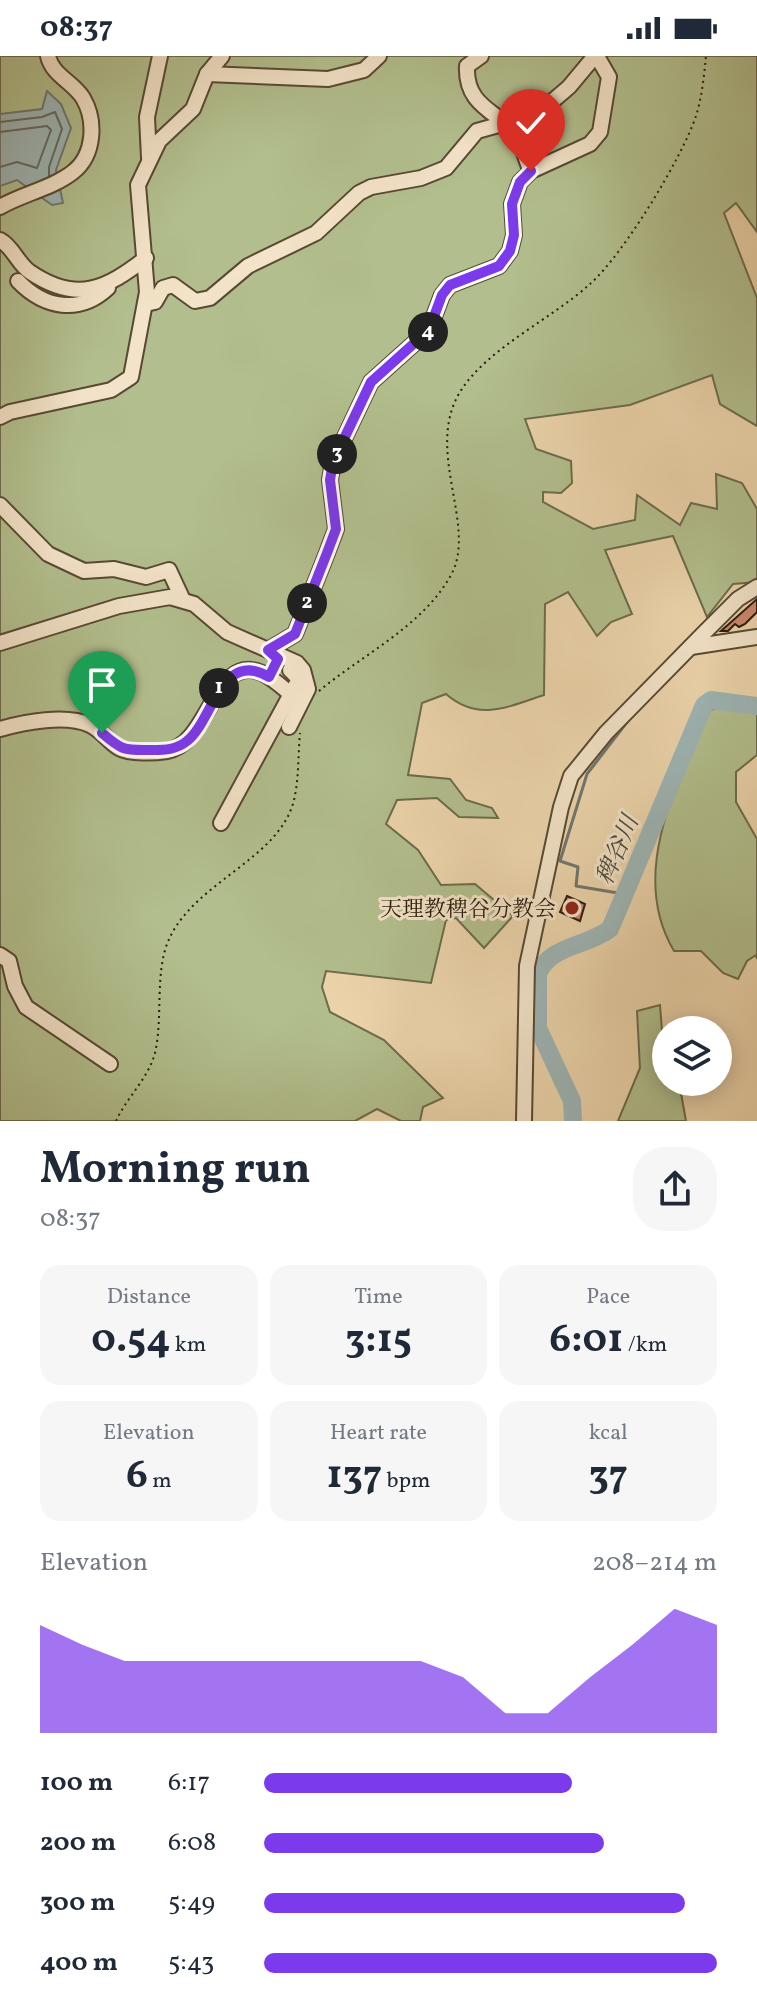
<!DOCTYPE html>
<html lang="en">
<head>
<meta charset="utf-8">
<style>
	:root { --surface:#fff; --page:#f6f6f7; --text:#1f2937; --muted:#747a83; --accent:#7c3aed }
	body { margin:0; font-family:Vollkorn,"Noto Serif JP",serif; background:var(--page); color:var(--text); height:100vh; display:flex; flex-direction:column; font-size:30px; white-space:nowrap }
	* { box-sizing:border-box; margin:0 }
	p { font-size:26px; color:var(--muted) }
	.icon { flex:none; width:44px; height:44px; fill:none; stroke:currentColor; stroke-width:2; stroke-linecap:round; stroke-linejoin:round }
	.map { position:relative; height:1065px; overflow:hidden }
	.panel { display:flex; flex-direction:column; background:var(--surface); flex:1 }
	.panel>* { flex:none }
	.controls { position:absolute; left:652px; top:960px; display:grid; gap:16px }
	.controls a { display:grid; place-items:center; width:80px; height:80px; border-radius:50%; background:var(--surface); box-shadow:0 4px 20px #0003; font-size:40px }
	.pin { position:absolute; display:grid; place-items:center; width:68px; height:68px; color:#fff; margin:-82px -34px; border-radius:50% 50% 50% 0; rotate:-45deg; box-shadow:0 0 8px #0007 }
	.pin .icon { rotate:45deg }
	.km { position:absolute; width:40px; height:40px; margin:-20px; border-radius:50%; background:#222; color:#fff; font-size:22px; line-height:40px; text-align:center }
	.round { display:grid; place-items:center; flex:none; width:84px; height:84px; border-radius:32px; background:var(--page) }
	.head { display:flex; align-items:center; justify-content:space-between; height:136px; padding:0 40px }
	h1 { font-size:44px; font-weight:700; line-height:60px }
	.stats { display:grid; grid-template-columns:repeat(3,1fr); gap:12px; height:136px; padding:8px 40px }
	.stats div { display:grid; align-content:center; border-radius:20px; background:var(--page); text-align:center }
	.stats b { font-size:40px; font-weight:700 }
	.stats small { font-size:22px; font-weight:400 }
	.stats p { font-size:22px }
	.chart { height:224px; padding:16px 40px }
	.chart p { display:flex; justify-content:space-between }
	.chart svg { width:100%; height:144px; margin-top:8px; fill:var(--accent); opacity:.7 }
	ul { padding:0 40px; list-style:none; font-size:26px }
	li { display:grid; grid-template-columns:128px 96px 1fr; align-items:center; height:60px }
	li i { height:20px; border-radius:10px; background:var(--accent) }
	.status { display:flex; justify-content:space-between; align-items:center; height:56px; padding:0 40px; background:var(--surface); direction:ltr }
	.status svg { height:22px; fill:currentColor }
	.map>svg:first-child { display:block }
	.green { fill:#b2be8d; stroke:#6c6c4c; stroke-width:2 }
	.water { fill:#9db5b5; stroke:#6e7771; stroke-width:2 }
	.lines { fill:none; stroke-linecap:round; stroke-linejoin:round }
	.shore { stroke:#626860; stroke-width:2 }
	.stream { stroke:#6e7771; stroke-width:3 }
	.river { stroke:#9db5b5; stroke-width:18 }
	.building { fill:#cc886d; stroke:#271b0b; stroke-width:2 }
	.minor-casing { stroke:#584933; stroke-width:18 }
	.path { stroke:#271b0b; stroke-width:2; stroke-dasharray:2 4; stroke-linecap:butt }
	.minor { stroke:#f3e3c8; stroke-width:14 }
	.route-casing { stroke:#fff; stroke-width:16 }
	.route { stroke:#7c3aed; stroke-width:10 }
	.poi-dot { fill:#8f2418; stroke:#f3e3c8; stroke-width:3 }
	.labels { text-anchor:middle; stroke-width:6; stroke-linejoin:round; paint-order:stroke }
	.poi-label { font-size:22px; fill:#271b0b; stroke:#f3e3c8; text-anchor:end }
	.water-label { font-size:24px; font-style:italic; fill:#4a493e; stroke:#f3e3c8 }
</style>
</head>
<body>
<div class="status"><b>08:37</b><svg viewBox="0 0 49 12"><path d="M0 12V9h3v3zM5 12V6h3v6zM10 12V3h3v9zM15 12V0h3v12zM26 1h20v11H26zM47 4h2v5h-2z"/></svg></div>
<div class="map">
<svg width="757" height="1065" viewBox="0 0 757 1065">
	<rect width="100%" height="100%" fill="#ecd4ab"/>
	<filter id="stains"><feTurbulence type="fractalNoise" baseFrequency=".0025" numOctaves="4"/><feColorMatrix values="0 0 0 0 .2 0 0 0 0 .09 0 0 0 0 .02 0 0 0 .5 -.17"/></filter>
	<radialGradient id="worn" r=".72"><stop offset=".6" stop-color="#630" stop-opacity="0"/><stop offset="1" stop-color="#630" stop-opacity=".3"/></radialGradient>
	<g class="green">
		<path d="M0,0H757V176L736,147L724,157L757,242V370L720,348L712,319L630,349L525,363L536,393L571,405L572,427L561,437L543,436V446L593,473L635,464L637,439L680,469L691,447L717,453L716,418L742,427L757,453V526L733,528L707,561L673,480L605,494L632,558L611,566L597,580L568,536L545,548L544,639C508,651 478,666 446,638L422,647L408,719L450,723L466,744L492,752L498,762L459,761L437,742L397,744L386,768L418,794L441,829L475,828L513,860L484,892L456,862L446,864L431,927L326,915L322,931L330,956L384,984L443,1042L423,1051L420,1065H401L377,1053L355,1065H0Z"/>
		<path d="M733,648L757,653V699L736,716V746L757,783V903L756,899L747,905L738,923L723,917L701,895H674C628,817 678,734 701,656Z"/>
		<path d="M660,949L666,1026H679L686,1065H618L640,1012L637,955Z"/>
	</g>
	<path class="water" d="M47,35L61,48L71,72L56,114L63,147L52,149L17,124L0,130V58L42,53Z"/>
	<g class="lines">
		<g class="shore">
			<path d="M0,66L42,61L55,56L62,73L49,111V120"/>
			<path d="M0,76L47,70L51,74L37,112L17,106L0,111"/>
		</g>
		<path class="stream" d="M624,838L576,830L578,811L560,805L587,718L631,661"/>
		<path class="river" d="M573,1065L572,1045L538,972V918C550,889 586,891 610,873L704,649L711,644L757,650"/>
	</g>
	<g class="building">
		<path d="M757,543V556L745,568L739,571L735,568L728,575H721Z"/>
		<path d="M567,840L585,848L580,865L560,856Z"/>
	</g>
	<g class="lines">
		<defs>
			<g id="minor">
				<path d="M481,0L467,10C465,48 494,55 513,74C523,84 524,102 531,115"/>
				<path d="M207,18L328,23L364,14L379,0"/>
				<path d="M149,102L147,61L160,0"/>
				<path d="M0,151C22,138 53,132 73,116C95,99 96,64 83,42C73,26 52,19 48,0"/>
				<path d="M0,184C13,191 18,208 30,216C77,248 106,233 146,202"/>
				<path d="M18,225C44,252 79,259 108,232"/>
				<path d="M145,248L155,246L163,232L173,229L195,245L210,242L248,210L316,177L359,137L371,131L421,122L446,112L477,75L502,68"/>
				<path d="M0,361L10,356L111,334L131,321L147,236L138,129L159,85L193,53L207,18L222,0"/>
				<path d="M0,449L48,498L84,515L114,513L146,521L169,514L182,542"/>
				<path d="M0,587L119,550L170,541L194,548L227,576L297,607L303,614L308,633L289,671"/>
				<path d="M691,591L757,581"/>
				<path d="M268,594L295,578L327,497L336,473L330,424L333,406L371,326L429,274L442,239L450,229L499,210L510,195L514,179L512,148L520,126L531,115L590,88L600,76L609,21L598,2L594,1L569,31L515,77"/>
				<path d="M0,673C25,666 66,658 90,669C102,675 109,686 119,692C130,698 155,697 167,695C210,688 214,596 262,617C273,622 283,632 292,639"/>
				<path d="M221,767L299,623L290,614"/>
				<path d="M0,899L9,905L15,930L26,951L110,1008"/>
				<path d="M524,1065L527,910L561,751L571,720L606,677L705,576L738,543L757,531"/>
			</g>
		</defs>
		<use href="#minor" class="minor-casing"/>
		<g class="path">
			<path d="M319,635C362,599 423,570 451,519C478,470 424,395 460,336C486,293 553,262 590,228C623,199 682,102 696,60C702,41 704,20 706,0"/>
			<path d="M116,1065C127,1041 148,1023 155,997C163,962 155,921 167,888C191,826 279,805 294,744C299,723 298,698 300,677"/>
		</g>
		<use href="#minor" class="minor"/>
	</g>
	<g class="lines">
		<defs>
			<path id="route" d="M102,677C124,696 125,694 152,694C165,694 176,694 187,685C213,665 221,592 269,621L278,603L268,594L295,578L327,497L336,473L330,424L333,406L371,326L429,274L442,239L450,229L499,210L510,195L514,179L512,148L520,126L531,115"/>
		</defs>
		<use href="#route" class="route-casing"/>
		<use href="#route" class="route"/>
	</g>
	<circle class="poi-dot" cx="572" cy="852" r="8"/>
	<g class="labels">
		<g class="poi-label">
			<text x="556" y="860">天理教稗谷分教会</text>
		</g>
		<g class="water-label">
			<text transform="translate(617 794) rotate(-67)" y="8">稗谷川</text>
		</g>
	</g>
	<rect width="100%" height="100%" filter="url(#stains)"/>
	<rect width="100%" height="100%" fill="url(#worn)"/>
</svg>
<div class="controls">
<a><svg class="icon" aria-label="layers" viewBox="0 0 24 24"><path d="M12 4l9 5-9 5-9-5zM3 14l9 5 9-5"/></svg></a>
</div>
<div class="pin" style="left:102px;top:677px;background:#1e9e55"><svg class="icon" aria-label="arrive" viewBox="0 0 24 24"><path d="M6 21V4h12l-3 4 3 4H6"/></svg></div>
<div class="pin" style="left:531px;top:115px;background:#d93025"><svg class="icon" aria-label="check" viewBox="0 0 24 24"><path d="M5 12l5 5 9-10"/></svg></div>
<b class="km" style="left:219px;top:632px">1</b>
<b class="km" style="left:307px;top:547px">2</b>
<b class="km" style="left:337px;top:398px">3</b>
<b class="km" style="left:428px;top:276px">4</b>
</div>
<section class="panel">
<div class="head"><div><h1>Morning run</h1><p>08:37</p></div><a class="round"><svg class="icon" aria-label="share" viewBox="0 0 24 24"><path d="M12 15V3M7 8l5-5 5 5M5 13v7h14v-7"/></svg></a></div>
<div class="stats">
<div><p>Distance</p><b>0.54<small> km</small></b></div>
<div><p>Time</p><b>3:15</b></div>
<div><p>Pace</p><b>6:01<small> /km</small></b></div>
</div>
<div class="stats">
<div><p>Elevation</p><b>6<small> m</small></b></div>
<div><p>Heart rate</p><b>137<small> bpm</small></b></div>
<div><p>kcal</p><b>37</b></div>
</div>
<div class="chart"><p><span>Elevation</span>208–214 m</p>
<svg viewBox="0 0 160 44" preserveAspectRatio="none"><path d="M0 44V11L10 17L20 22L30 22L40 22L50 22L60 22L70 22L80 22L90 22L100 27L110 38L120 38L130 27L140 17L150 6L160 11V44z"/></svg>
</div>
<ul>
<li><b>100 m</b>6:17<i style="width:68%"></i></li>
<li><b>200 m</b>6:08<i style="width:75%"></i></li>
<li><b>300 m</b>5:49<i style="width:93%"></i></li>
<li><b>400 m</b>5:43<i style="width:100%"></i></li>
</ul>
</section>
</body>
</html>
